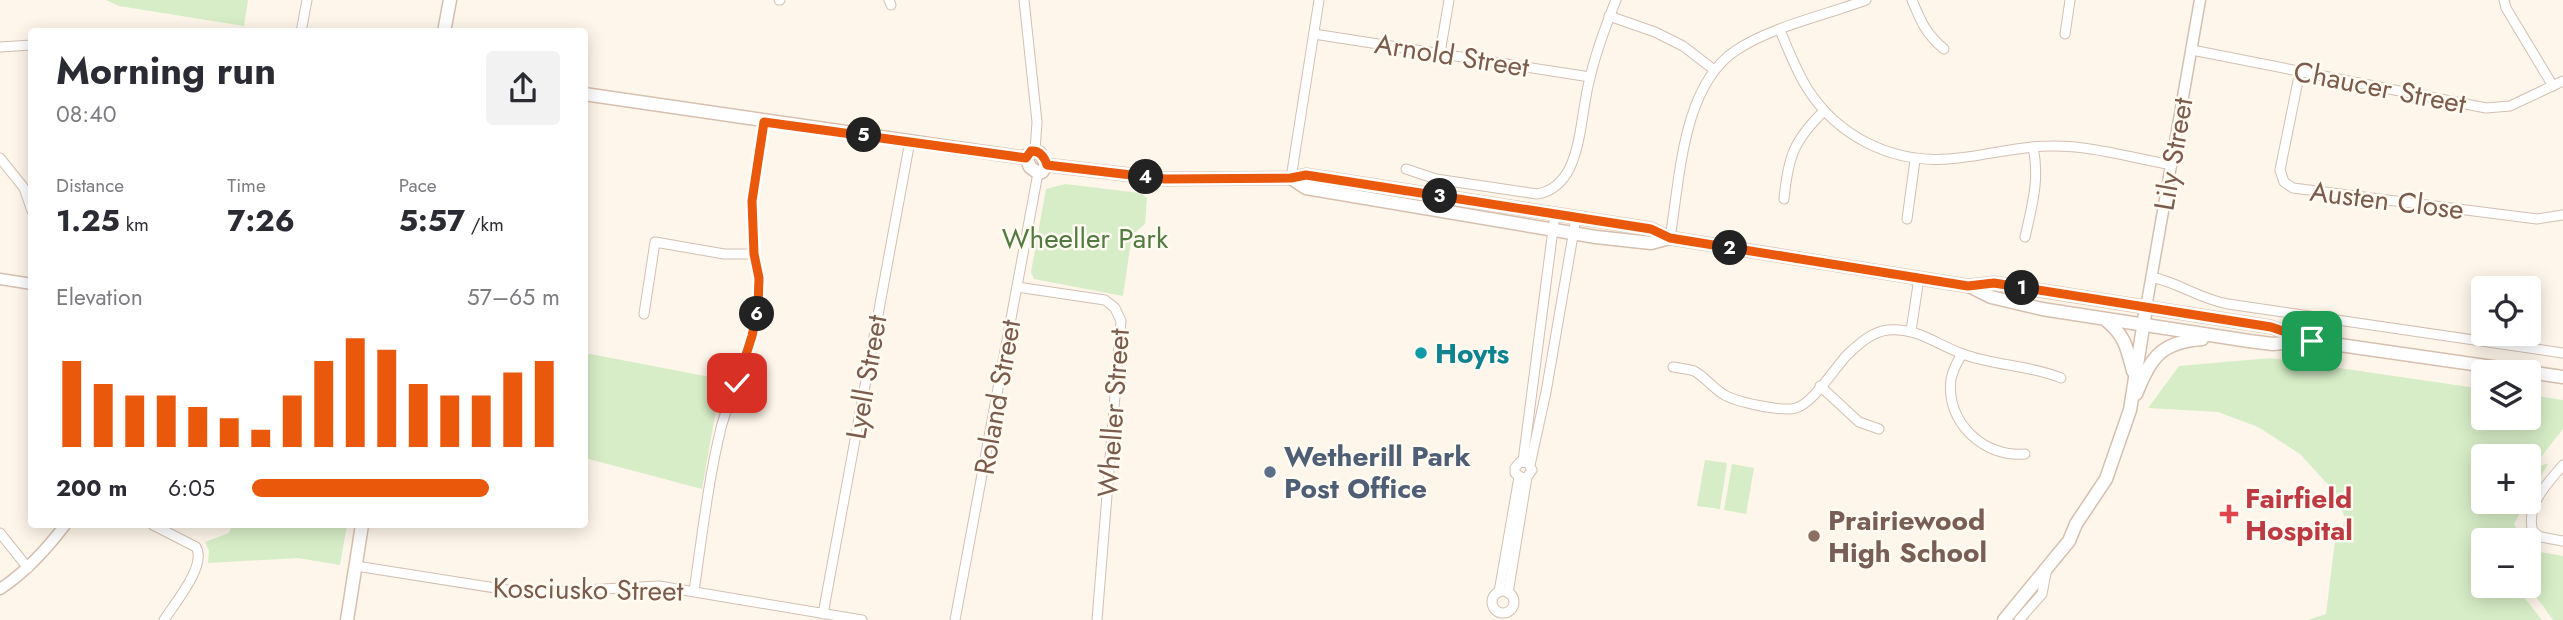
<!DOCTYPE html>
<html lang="en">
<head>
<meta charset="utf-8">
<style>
	:root { --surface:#fff; --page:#f2f2f3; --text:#2b2b33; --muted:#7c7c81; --accent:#ea580c }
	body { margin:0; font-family:Jost,sans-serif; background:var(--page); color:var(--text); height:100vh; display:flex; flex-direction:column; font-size:26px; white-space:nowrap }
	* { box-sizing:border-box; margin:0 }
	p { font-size:23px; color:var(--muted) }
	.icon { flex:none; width:38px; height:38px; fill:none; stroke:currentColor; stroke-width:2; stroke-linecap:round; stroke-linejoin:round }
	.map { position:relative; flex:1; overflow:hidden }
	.details { position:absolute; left:28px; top:28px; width:560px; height:500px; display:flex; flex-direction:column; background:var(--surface); border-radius:7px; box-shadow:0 4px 18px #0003 }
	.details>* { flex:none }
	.tools { position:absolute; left:2471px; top:276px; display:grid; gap:14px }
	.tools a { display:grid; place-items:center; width:70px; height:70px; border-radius:7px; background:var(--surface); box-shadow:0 4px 18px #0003; font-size:35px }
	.pin { position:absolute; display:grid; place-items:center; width:60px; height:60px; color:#fff; margin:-30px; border-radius:14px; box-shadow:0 4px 10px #0006 }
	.km { position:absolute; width:35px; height:35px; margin:-18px; border-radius:50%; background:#222; color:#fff; font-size:19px; line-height:35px; text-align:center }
	.round { display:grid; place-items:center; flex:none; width:74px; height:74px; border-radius:7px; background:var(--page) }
	.summary { display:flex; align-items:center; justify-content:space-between; height:119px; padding:0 28px }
	h1 { font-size:38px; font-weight:700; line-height:52px }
	.stats { display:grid; grid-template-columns:repeat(3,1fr); gap:10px; height:119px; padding:7px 28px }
	.stats div { display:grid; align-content:center }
	.stats b { font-size:30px; font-weight:700 }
	.stats small { font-size:19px; font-weight:400 }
	.stats p { font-size:19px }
	.chart { height:196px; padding:14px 28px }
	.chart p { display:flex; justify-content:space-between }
	.chart svg { width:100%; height:126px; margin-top:7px; stroke:var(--accent); stroke-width:6 }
	ul { padding:0 28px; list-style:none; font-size:23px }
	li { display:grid; grid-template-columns:112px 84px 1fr; align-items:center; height:52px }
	li i { height:18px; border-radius:9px; background:var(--accent) }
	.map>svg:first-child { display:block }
	.green { fill:#d7edc7 }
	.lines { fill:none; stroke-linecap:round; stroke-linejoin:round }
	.minor-casing { stroke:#d4bfb1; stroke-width:11 }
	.tertiary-casing { stroke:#d4bfb1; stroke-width:13 }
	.secondary-casing { stroke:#d7bfae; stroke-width:15 }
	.minor { stroke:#fff; stroke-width:9 }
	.tertiary { stroke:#fff; stroke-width:10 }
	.secondary { stroke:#fff; stroke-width:12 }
	.route-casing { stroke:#fff; stroke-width:14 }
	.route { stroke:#ea580c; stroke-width:9 }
	.culture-dot { fill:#0f9aa8; stroke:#fffaf2; stroke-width:2.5 }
	.service-dot { fill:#5c6f8a; stroke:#fffaf2; stroke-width:2.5 }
	.health-dot { fill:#e0444e; stroke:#fffaf2; stroke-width:2.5 }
	.education-dot { fill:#8d6e63; stroke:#fffaf2; stroke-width:2.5 }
	.labels { text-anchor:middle; stroke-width:5; stroke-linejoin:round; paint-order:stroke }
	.street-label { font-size:28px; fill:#7b5b4b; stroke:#fffaf2 }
	.park-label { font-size:28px; fill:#527b3f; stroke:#fffaf2 }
	.culture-label { font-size:28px; font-weight:bold; fill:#0d838f; stroke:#fffaf2; text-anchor:start }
	.service-label { font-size:28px; font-weight:bold; fill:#4e5e75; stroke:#fffaf2; text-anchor:start }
	.health-label { font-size:28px; font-weight:bold; fill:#be3a42; stroke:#fffaf2; text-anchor:start }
	.education-label { font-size:28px; font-weight:bold; fill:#785e54; stroke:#fffaf2; text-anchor:start }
</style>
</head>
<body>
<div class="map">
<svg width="2563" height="620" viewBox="0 0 2563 620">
	<rect width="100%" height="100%" fill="#fef6ea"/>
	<g class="green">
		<path d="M106,0H248L244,26L119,6Z"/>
		<path d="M1065,184L1140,193L1147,198L1145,224L1132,235L1123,296L1034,279L1031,272L1046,189Z"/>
		<path d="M585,353L726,380L717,404L702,489L585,458Z"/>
		<path d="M2271,358L2483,389V418H2529V395L2563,400V429L2534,466L2548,464L2529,497V457H2483V502H2526L2514,524L2523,541H2483V586H2515L2542,620H2308L2326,614L2335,541L2346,519L2331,488L2300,454L2258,427L2218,412L2148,408L2179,366Z"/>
		<path d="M1705,460L1727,463L1720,509L1697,506Z"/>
		<path d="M1732,464L1754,468L1746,514L1724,510Z"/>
		<path d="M232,525H347L340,565L298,558L208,563L209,551L205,542L229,533Z"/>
		<path d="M2529,550L2563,556V620H2553L2528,586Z"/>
	</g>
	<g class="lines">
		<defs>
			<g id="minor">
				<path d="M779,0H780"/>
				<path d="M889,0L891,5"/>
				<path d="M1024,0L1037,122L1035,151"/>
				<path d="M1912,0C1921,22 1926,34 1944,49"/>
				<path d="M2504,0L2506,8L2553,86"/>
				<path d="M1609,16L1655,32L1683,46L1713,69"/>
				<path d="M1780,30C1788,50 1796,70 1807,88C1838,137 1892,163 1948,159C1982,157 2016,146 2050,146C2090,145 2132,158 2172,165"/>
				<path d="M301,32L307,0"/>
				<path d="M1314,34L1590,77"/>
				<path d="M2065,34L2070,0"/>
				<path d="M0,47L32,45"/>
				<path d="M2192,50L2486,108L2510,106L2563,81"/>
				<path d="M1440,53L1449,0"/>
				<path d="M2300,71L2280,170L2284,182L2293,188L2537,219L2563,215"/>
				<path d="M0,158L24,188L32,211"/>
				<path d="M1406,169L1436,179L1537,194C1550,192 1560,184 1567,173C1582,148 1582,106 1590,78C1596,51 1606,25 1616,0"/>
				<path d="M1291,178L1319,0"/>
				<path d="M1784,199C1788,158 1793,141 1824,111"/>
				<path d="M1907,219L1915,160"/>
				<path d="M2025,237C2032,206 2040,179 2033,147"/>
				<path d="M1670,238C1680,179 1682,87 1735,51C1770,27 1826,15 1866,0"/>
				<path d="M2151,277C2178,282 2199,299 2228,304L2563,353"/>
				<path d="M1017,287L1105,300L1115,308L1121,321L1097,620"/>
				<path d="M644,314L655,242L724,254H754"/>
				<path d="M1911,331L1919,278"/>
				<path d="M1962,354C1957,362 1953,370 1951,379C1945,422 1984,458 2025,454"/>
				<path d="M1673,367C1679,368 1688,369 1694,371C1704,376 1713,388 1723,394C1735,402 1782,412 1796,408C1812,404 1835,368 1847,355C1859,344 1871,332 1888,330C1917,327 1937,345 1963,354C1995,366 2030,365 2061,378"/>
				<path d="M1820,386L1859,422L1879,429"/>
				<path d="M1523,461L1555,214"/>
				<path d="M1530,465L1546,392L1576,218"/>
				<path d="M2563,465C2547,484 2525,505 2533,532L2541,537L2563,541"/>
				<path d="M153,525L196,547C207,565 175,603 164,620"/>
				<path d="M0,533L28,568"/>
				<path d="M356,566L527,593L659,586L862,620"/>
				<path d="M694,591C702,537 708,481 721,428C732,387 754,349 758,306C761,271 749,237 752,201C754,175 760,148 764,122"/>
				<circle cx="1503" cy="602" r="11"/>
				<path d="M1499,592L1519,477"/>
				<path d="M1508,593L1527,477L1532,470L1528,463L1520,462L1515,468V473L1522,478L1527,477"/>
				<path d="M823,614L910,141"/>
				<path d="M955,620L1038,173"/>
				<path d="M2019,620L2042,594L2047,568"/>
			</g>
			<g id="tertiary">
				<path d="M0,279L32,284"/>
				<path d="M2146,308L2200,0"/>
				<path d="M0,589C26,572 46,550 65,525"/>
			</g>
			<g id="secondary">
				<path d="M444,32L450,0"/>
				<path d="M584,94L1026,158"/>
				<path d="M1026,158L1030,167L1038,173L1042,172L1047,165"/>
				<path d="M1026,158L1027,155L1035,151L1040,153L1047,165"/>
				<path d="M1047,165L1165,179L1291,178L1306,175L1651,229L1670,238L1968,286L1994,283L2271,327L2312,341L2563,377"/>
				<path d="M1291,178L1306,188L1596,237L1651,243L1670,238"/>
				<path d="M1969,286L1991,297L2042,309L2249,341L2273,344L2304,341"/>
				<path d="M2107,321C2125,336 2127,348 2133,371"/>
				<path d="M2136,394C2151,358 2160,342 2202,339"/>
				<path d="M347,620L362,525"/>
				<path d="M2004,620L2069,541L2076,524L2106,479L2130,410L2146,308"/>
			</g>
		</defs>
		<use href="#minor" class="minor-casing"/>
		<use href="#tertiary" class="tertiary-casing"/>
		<use href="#secondary" class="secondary-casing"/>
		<use href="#minor" class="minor"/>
		<use href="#tertiary" class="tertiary"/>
		<use href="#secondary" class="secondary"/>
	</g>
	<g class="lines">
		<defs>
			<path id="route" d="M737,383L752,336L758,308L759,278L754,254L752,201L764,122L1026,158L1031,151C1040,150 1045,158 1047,165L1165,179L1291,178L1306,175L1651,229L1670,238L1968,286L1994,283L2271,327L2312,341"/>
		</defs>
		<use href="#route" class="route-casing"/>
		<use href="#route" class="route"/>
	</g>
	<circle class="culture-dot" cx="1421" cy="353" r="7"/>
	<circle class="service-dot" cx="1270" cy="472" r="7"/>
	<path class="health-dot" d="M2225.5 503.5h7v7h7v7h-7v7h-7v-7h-7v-7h7z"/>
	<circle class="education-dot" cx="1814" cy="536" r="7"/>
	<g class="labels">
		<g class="street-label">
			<text transform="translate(1452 55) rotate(9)" y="10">Arnold Street</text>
			<text transform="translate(2380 87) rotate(11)" y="10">Chaucer Street</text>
			<text transform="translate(2173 154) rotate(-80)" y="10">Lily Street</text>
			<text transform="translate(2387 200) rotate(7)" y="10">Austen Close</text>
			<text transform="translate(866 377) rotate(-80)" y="10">Lyell Street</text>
			<text transform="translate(997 397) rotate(-80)" y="10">Roland Street</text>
			<text transform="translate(1113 413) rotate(-86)" y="10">Wheller Street</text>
			<text transform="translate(588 589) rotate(1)" y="10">Kosciusko Street</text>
		</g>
		<g class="park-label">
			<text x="1085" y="248">Wheeller Park</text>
		</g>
		<g class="culture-label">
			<text x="1435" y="363">Hoyts</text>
		</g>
		<g class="service-label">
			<text x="1284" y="466">Wetherill Park<tspan x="1284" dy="32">Post Office</tspan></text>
		</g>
		<g class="health-label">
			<text x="2245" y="508">Fairfield<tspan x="2245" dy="32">Hospital</tspan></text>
		</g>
		<g class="education-label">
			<text x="1828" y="530">Prairiewood<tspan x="1828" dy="32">High School</tspan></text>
		</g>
	</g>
</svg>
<div class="tools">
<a><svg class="icon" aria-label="locate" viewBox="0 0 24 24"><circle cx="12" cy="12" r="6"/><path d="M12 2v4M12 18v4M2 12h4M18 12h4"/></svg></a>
<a><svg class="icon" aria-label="layers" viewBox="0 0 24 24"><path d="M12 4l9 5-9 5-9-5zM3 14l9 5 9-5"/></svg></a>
<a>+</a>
<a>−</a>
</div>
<div class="pin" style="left:2312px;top:341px;background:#1e9e55"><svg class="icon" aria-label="arrive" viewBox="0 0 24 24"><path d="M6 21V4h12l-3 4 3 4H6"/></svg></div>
<div class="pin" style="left:737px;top:383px;background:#d93025"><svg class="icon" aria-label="check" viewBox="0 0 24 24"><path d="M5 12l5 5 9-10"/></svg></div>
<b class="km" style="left:2022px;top:288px">1</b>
<b class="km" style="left:1730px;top:248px">2</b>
<b class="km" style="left:1440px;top:196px">3</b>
<b class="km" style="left:1146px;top:177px">4</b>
<b class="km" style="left:864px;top:135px">5</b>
<b class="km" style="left:757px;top:314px">6</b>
<section class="details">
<div class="summary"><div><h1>Morning run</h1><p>08:40</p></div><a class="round"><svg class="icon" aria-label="share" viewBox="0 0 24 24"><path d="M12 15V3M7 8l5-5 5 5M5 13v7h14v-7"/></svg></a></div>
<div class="stats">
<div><p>Distance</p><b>1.25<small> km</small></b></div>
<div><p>Time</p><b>7:26</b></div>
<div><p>Pace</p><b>5:57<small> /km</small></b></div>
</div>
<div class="chart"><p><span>Elevation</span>57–65 m</p>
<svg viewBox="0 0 160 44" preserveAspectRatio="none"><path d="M5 44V14M15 44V22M25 44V26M35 44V26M45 44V30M55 44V34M65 44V38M75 44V26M85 44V14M95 44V6M105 44V10M115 44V22M125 44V26M135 44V26M145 44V18M155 44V14"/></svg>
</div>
<ul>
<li><b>200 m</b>6:05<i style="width:77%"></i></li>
</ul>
</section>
</div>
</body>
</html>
